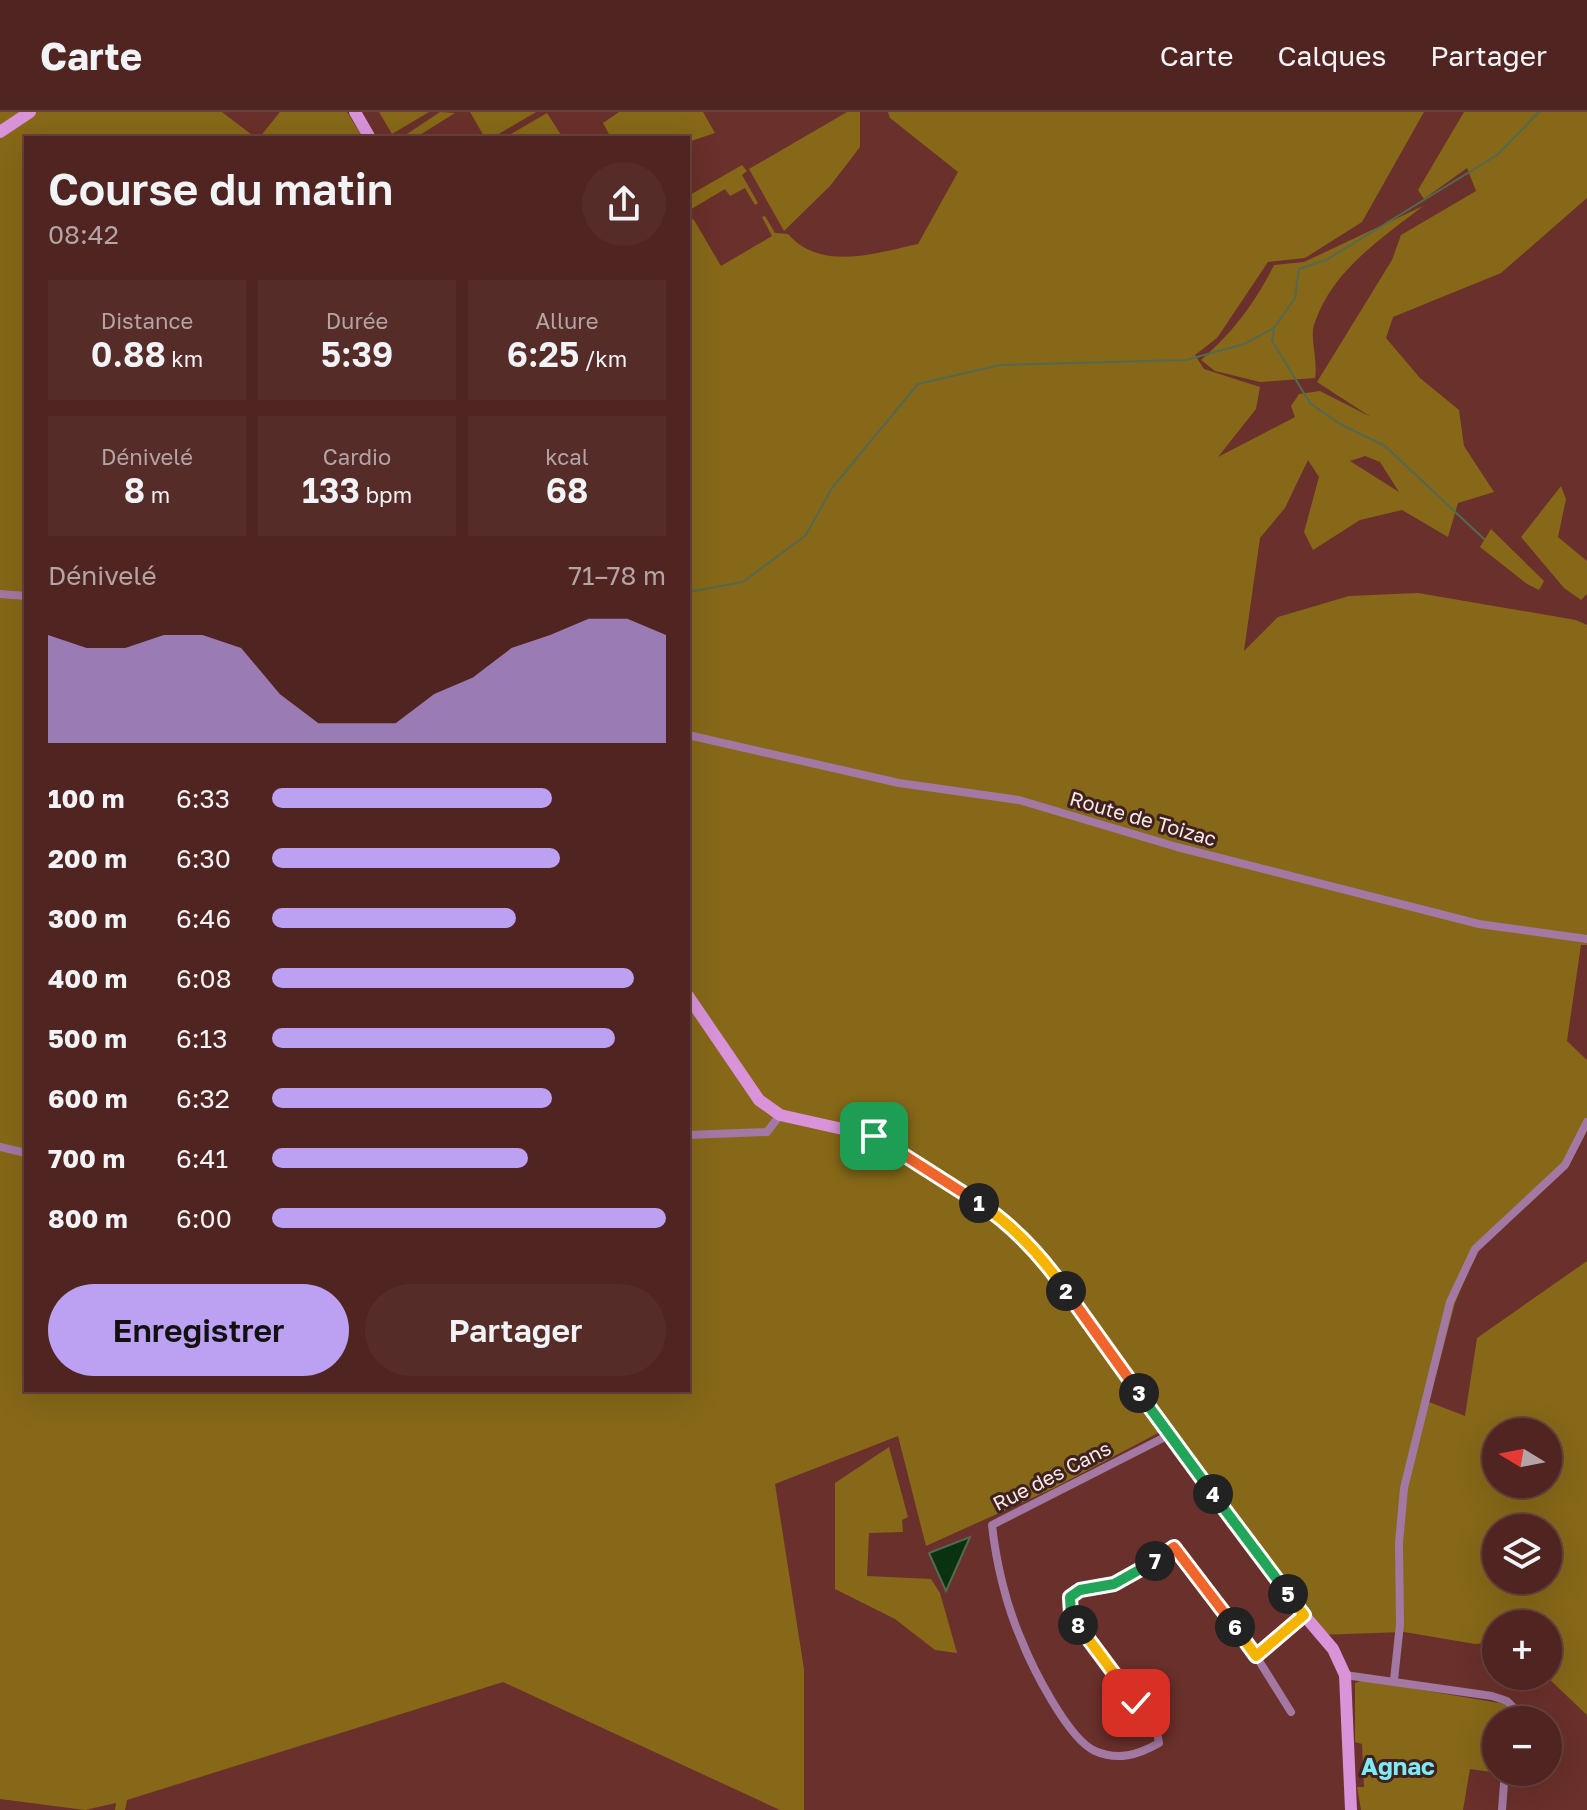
<!DOCTYPE html>
<html lang="fr">
<head>
<meta charset="utf-8">
<style>
	:root { --surface:#502420; --page:#562c29; --text:#f1f3f6; --muted:#b4a4a5; --line:#67413e; --accent:#bca0f2 }
	body { margin:0; font-family:"Golos Text",sans-serif; background:var(--page); color:var(--text); height:100vh; display:flex; flex-direction:column; font-size:30px; white-space:nowrap }
	* { box-sizing:border-box; margin:0 }
	p { font-size:26px; color:var(--muted) }
	.icon { flex:none; width:44px; height:44px; fill:none; stroke:currentColor; stroke-width:2; stroke-linecap:round; stroke-linejoin:round }
	.map { position:relative; flex:1; overflow:hidden }
	.sheet { position:absolute; left:24px; top:24px; width:666px; height:1256px; display:flex; flex-direction:column; background:var(--surface); border-radius:0px; box-shadow:0 8px 32px #0002,0 0 0 2px var(--line) }
	.sheet>* { flex:none }
	.needle { width:52px; rotate:280deg }
	.fabs { position:absolute; left:1482px; top:1306px; display:grid; gap:16px }
	.fabs a { display:grid; place-items:center; width:80px; height:80px; border-radius:50%; background:var(--surface); box-shadow:0 8px 32px #0002,0 0 0 2px var(--line); font-size:40px }
	.pin { position:absolute; display:grid; place-items:center; width:68px; height:68px; color:#fff; margin:-34px; border-radius:16px; box-shadow:0 4px 12px #0006 }
	.km { position:absolute; width:40px; height:40px; margin:-20px; border-radius:50%; background:#222; color:#fff; font-size:22px; line-height:40px; text-align:center }
	.round { display:grid; place-items:center; flex:none; width:84px; height:84px; border-radius:42px; background:var(--page) }
	.head { display:flex; align-items:center; justify-content:space-between; height:136px; padding:0 24px }
	h1 { font-size:44px; font-weight:600; line-height:60px }
	.figures { display:grid; grid-template-columns:repeat(3,1fr); gap:12px; height:136px; padding:8px 24px }
	.figures div { display:grid; align-content:center; border-radius:0px; background:var(--page); text-align:center }
	.figures b { font-size:34px; font-weight:600 }
	.figures small { font-size:22px; font-weight:400 }
	.figures p { font-size:22px }
	.chart { height:224px; padding:16px 24px }
	.chart p { display:flex; justify-content:space-between }
	.chart svg { width:100%; height:144px; margin-top:8px; fill:var(--accent); opacity:.7 }
	.action { display:flex; gap:16px; margin-top:auto; padding:16px 24px }
	.action a { flex:1; height:92px; border-radius:48px; background:var(--accent); color:#111; font-size:32px; font-weight:600; line-height:92px; text-align:center }
	.action a+a { background:var(--page); color:var(--text) }
	ul { padding:0 24px; list-style:none; font-size:26px }
	li { display:grid; grid-template-columns:128px 96px 1fr; align-items:center; height:60px }
	li i { height:20px; border-radius:10px; background:var(--accent) }
	header { display:flex; align-items:center; gap:48px; box-sizing:border-box; height:112px; padding:0 40px; background:var(--surface); border-bottom:2px solid var(--line) }
	header strong { font-size:38px }
	nav { display:flex; gap:44px; margin-inline-start:auto; font-size:28px }
	.map>svg:first-child { display:block }
	.green { fill:#866818; fill-rule:evenodd }
	.water { fill:#093211; stroke:#536951; stroke-width:2 }
	.lines { fill:none; stroke-linecap:round; stroke-linejoin:round }
	.stream { stroke:#536951; stroke-width:2 }
	.street { stroke:#a378a3; stroke-width:8 }
	.secondary { stroke:#d893d9; stroke-width:12 }
	.split-1-casing { stroke:#fff; stroke-width:16 }
	.split-2-casing { stroke:#fff; stroke-width:16 }
	.split-3-casing { stroke:#fff; stroke-width:16 }
	.split-4-casing { stroke:#fff; stroke-width:16 }
	.split-5-casing { stroke:#fff; stroke-width:16 }
	.split-6-casing { stroke:#fff; stroke-width:16 }
	.split-7-casing { stroke:#fff; stroke-width:16 }
	.split-8-casing { stroke:#fff; stroke-width:16 }
	.split-9-casing { stroke:#fff; stroke-width:16 }
	.split-1 { stroke:#f0652b; stroke-width:10 }
	.split-2 { stroke:#f5b400; stroke-width:10 }
	.split-3 { stroke:#f0652b; stroke-width:10 }
	.split-4 { stroke:#22a559; stroke-width:10 }
	.split-5 { stroke:#22a559; stroke-width:10 }
	.split-6 { stroke:#f5b400; stroke-width:10 }
	.split-7 { stroke:#f0652b; stroke-width:10 }
	.split-8 { stroke:#22a559; stroke-width:10 }
	.split-9 { stroke:#f5b400; stroke-width:10 }
	.labels { text-anchor:middle; stroke-width:6; stroke-linejoin:round; paint-order:stroke }
	.street-label { font-size:20px; fill:#ffe8e6; stroke:#3d221f }
	.quarter-label { font-size:24px; font-weight:bold; fill:#7fe9f6; stroke:#3d221f }
</style>
</head>
<body>
<header>
<strong>Carte</strong>
<nav><a>Carte</a><a>Calques</a><a>Partager</a></nav>
</header>
<div class="map">
<svg width="1587" height="1698" viewBox="0 0 1587 1698">
	<rect width="100%" height="100%" fill="#6a302b"/>
	<g class="green">
		<path d="M0,0H222L256,26H26V1278H688V105L694,108L721,154L772,124L762,105L765,104L775,121L788,122C821,160 876,141 918,132L958,60L890,6L888,0H1424L1362,110L1305,146L1268,150L1217,226L1195,243L1204,257L1260,275L1256,297L1218,345L1295,305L1291,294L1299,282L1320,279L1371,305L1317,270L1392,148L1401,123L1476,79L1467,56L1424,87L1418,78L1464,0H1587V86L1501,161L1393,205L1386,226L1420,266L1459,298L1464,334L1494,380L1458,391L1448,425L1402,398L1360,408L1313,438L1304,420L1319,365L1308,348L1285,396L1260,426L1244,539L1278,505L1349,484L1418,481L1576,508L1587,513V833H1581L1567,929L1587,948V1010L1561,1057L1477,1139L1455,1191L1429,1290L1465,1304L1477,1226L1587,1149V1603L1546,1564L1548,1512H1496V1530L1475,1532L1404,1520L1316,1523L1160,1320L1052,1377L926,1434L898,1324L775,1372L804,1557V1698H780L503,1570L127,1688L125,1698H115L116,1691L85,1698L0,1687ZM1365,344L1380,350L1399,380L1350,349ZM1496,1320H1548V1372H1496ZM1496,1416H1548V1468H1496Z"/>
		<path d="M280,0H347L363,26H259Z"/>
		<path d="M379,0H429L392,22Z"/>
		<path d="M440,0L455,1L415,26H401Z"/>
		<path d="M470,0H536L492,26H485Z"/>
		<path d="M619,0H703L715,21L688,30V26H611L603,11Z"/>
		<path d="M847,0H860V35L830,74L784,119L749,57Z"/>
		<path d="M547,1L563,26H504Z"/>
		<path d="M742,53L747,59L742,63L758,91L755,93L745,76L730,84L725,77L688,99V84Z"/>
		<path d="M1423,94C1380,128 1332,158 1314,213C1310,225 1318,250 1315,266L1260,270L1215,259L1201,248C1233,220 1255,191 1274,153L1304,150Z"/>
		<path d="M1561,374L1566,387L1558,425L1587,449V482L1581,488L1564,476L1521,425Z"/>
		<path d="M1491,417L1544,469L1539,478L1527,472L1480,435Z"/>
		<path d="M889,1335L908,1405L902,1408L903,1420L869,1421L867,1464L931,1467L940,1481L957,1541L935,1538L895,1507L835,1477V1371Z"/>
		<path d="M1363,1568L1505,1592L1522,1608H1496V1660H1507L1506,1662L1470,1657L1463,1698H1361L1357,1675H1364L1362,1632L1355,1630V1571Z"/>
	</g>
	<path class="water" d="M970,1425L946,1479L929,1441Z"/>
	<g class="lines">
		<g class="stream">
			<path d="M1274,218L1272,229L1310,291L1340,312L1385,334L1484,427"/>
			<path d="M688,480L743,470L806,423L832,376L918,272L1000,253L1186,248L1244,232L1274,216L1295,186L1299,157L1328,147L1497,43L1539,0"/>
		</g>
		<g class="street">
			<path d="M0,482L26,484"/>
			<path d="M688,623L899,671L1019,688L1177,735L1479,812L1587,827"/>
			<path d="M688,1023L767,1020L780,1003"/>
			<path d="M0,1035L26,1041"/>
			<path d="M1169,1323L992,1413C996,1450 1006,1493 1021,1527C1032,1555 1068,1627 1095,1639C1118,1649 1138,1643 1159,1631L1157,1620L1071,1502L1070,1485L1080,1478L1114,1472L1174,1435L1256,1544L1304,1503"/>
			<path d="M1256,1544L1291,1600"/>
			<path d="M1345,1563L1492,1584L1507,1589L1526,1608"/>
			<path d="M1394,1568L1400,1512L1399,1431L1404,1376L1450,1190L1475,1137L1565,1053L1587,1010"/>
			<path d="M1502,1698L1504,1671L1513,1660"/>
		</g>
		<g class="secondary">
			<path d="M355,0L370,26"/>
			<path d="M0,20L30,0"/>
			<path d="M688,884L759,988L780,1003L874,1024L1000,1105L1049,1156L1169,1323L1304,1503L1333,1537L1345,1563L1351,1698"/>
		</g>
	</g>
	<g class="lines">
		<defs>
			<path id="split-1" d="M874,1024L979,1091"/>
			<path id="split-2" d="M979,1091C1014,1114 1043,1146 1066,1179"/>
			<path id="split-3" d="M1066,1179L1139,1281"/>
			<path id="split-4" d="M1139,1281L1213,1382"/>
			<path id="split-5" d="M1213,1382L1288,1482"/>
			<path id="split-6" d="M1235,1515L1256,1544L1304,1503L1288,1482"/>
			<path id="split-7" d="M1155,1449L1174,1435L1235,1515"/>
			<path id="split-8" d="M1078,1513L1071,1502L1070,1485L1080,1478L1114,1472L1155,1449"/>
			<path id="split-9" d="M1078,1513L1136,1591"/>
		</defs>
		<use href="#split-1" class="split-1-casing"/>
		<use href="#split-2" class="split-2-casing"/>
		<use href="#split-3" class="split-3-casing"/>
		<use href="#split-4" class="split-4-casing"/>
		<use href="#split-5" class="split-5-casing"/>
		<use href="#split-6" class="split-6-casing"/>
		<use href="#split-7" class="split-7-casing"/>
		<use href="#split-8" class="split-8-casing"/>
		<use href="#split-9" class="split-9-casing"/>
		<use href="#split-1" class="split-1"/>
		<use href="#split-2" class="split-2"/>
		<use href="#split-3" class="split-3"/>
		<use href="#split-4" class="split-4"/>
		<use href="#split-5" class="split-5"/>
		<use href="#split-6" class="split-6"/>
		<use href="#split-7" class="split-7"/>
		<use href="#split-8" class="split-8"/>
		<use href="#split-9" class="split-9"/>
	</g>
	<g class="labels">
		<g class="street-label">
			<text transform="translate(1143 707) rotate(16)" y="7">Route de Toizac</text>
			<text transform="translate(1052 1364) rotate(-27)" y="7">Rue des Cans</text>
		</g>
		<g class="quarter-label">
			<text x="1398" y="1663">Agnac</text>
		</g>
	</g>
</svg>
<div class="fabs">
<a><svg class="needle" viewBox="-14 -14 28 28"><path d="M0-13l5 13h-10z" fill="#e53935"/><path d="M0 13l5-13h-10z" fill="#b4a4a5"/></svg></a>
<a><svg class="icon" aria-label="layers" viewBox="0 0 24 24"><path d="M12 4l9 5-9 5-9-5zM3 14l9 5 9-5"/></svg></a>
<a>+</a>
<a>−</a>
</div>
<div class="pin" style="left:874px;top:1024px;background:#1e9e55"><svg class="icon" aria-label="arrive" viewBox="0 0 24 24"><path d="M6 21V4h12l-3 4 3 4H6"/></svg></div>
<div class="pin" style="left:1136px;top:1591px;background:#d93025"><svg class="icon" aria-label="check" viewBox="0 0 24 24"><path d="M5 12l5 5 9-10"/></svg></div>
<b class="km" style="left:979px;top:1091px">1</b>
<b class="km" style="left:1066px;top:1179px">2</b>
<b class="km" style="left:1139px;top:1281px">3</b>
<b class="km" style="left:1213px;top:1382px">4</b>
<b class="km" style="left:1288px;top:1482px">5</b>
<b class="km" style="left:1235px;top:1515px">6</b>
<b class="km" style="left:1155px;top:1449px">7</b>
<b class="km" style="left:1078px;top:1513px">8</b>
<section class="sheet">
<div class="head"><div><h1>Course du matin</h1><p>08:42</p></div><a class="round"><svg class="icon" aria-label="share" viewBox="0 0 24 24"><path d="M12 15V3M7 8l5-5 5 5M5 13v7h14v-7"/></svg></a></div>
<div class="figures">
<div><p>Distance</p><b>0.88<small> km</small></b></div>
<div><p>Durée</p><b>5:39</b></div>
<div><p>Allure</p><b>6:25<small> /km</small></b></div>
</div>
<div class="figures">
<div><p>Dénivelé</p><b>8<small> m</small></b></div>
<div><p>Cardio</p><b>133<small> bpm</small></b></div>
<div><p>kcal</p><b>68</b></div>
</div>
<div class="chart"><p><span>Dénivelé</span>71–78 m</p>
<svg viewBox="0 0 160 44" preserveAspectRatio="none"><path d="M0 44V11L10 15L20 15L30 11L40 11L50 15L60 29L70 38L80 38L90 38L100 29L110 24L120 15L130 11L140 6L150 6L160 11V44z"/></svg>
</div>
<ul>
<li><b>100 m</b>6:33<i style="width:71%"></i></li>
<li><b>200 m</b>6:30<i style="width:73%"></i></li>
<li><b>300 m</b>6:46<i style="width:62%"></i></li>
<li><b>400 m</b>6:08<i style="width:92%"></i></li>
<li><b>500 m</b>6:13<i style="width:87%"></i></li>
<li><b>600 m</b>6:32<i style="width:71%"></i></li>
<li><b>700 m</b>6:41<i style="width:65%"></i></li>
<li><b>800 m</b>6:00<i style="width:100%"></i></li>
</ul>
<div class="action"><a>Enregistrer</a><a>Partager</a></div>
</section>
</div>
</body>
</html>
